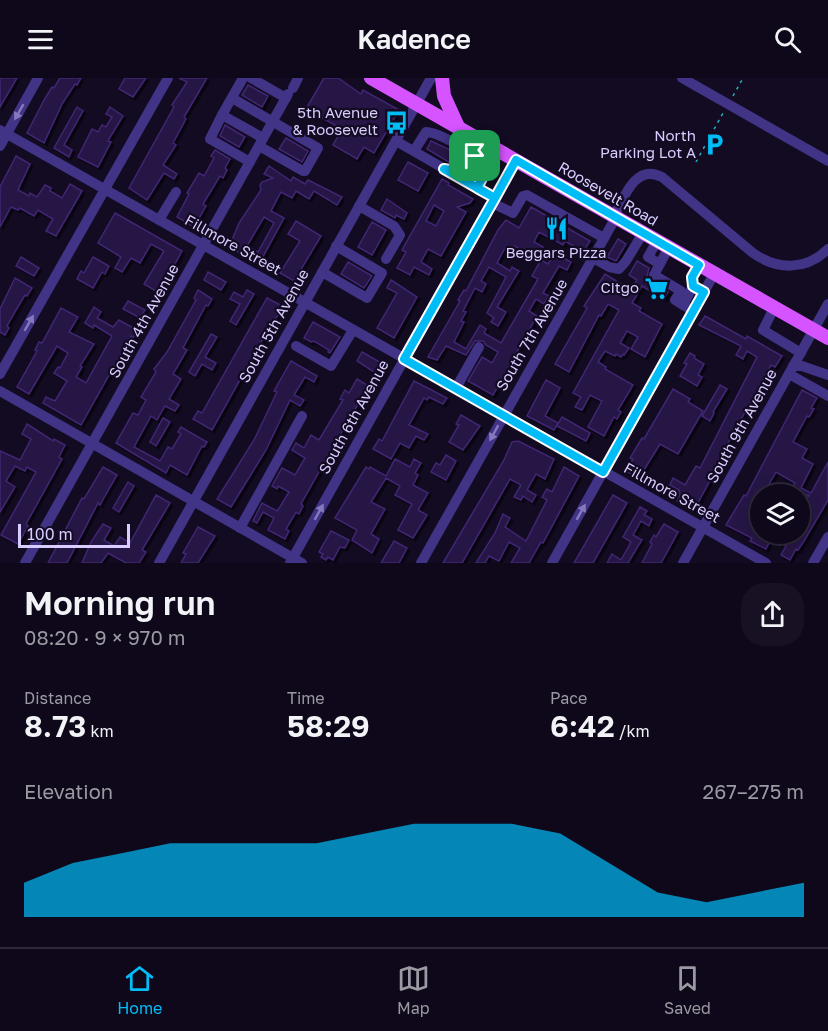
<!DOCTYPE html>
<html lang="en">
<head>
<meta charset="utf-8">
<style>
	:root { --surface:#0e081a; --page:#171123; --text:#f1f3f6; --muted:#9b9aa2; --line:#2e2939; --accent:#00bdf8 }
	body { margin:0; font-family:"Golos Text",sans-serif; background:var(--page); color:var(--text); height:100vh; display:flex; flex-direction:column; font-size:22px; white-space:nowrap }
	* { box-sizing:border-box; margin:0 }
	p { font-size:20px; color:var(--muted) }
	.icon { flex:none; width:33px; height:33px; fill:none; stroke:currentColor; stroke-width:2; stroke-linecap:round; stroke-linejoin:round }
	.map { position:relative; height:485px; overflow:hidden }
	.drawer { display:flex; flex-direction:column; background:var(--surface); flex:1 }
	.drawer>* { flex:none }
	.buttons { position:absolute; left:750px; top:406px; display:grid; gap:12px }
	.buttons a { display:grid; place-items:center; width:60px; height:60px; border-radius:50%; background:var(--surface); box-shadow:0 3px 15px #0003,0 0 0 2px var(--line); font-size:30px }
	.scale { position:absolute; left:18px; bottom:15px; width:112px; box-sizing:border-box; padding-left:6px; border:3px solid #d9cdff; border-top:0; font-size:16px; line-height:21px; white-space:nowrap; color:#d9cdff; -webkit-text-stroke:4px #120b22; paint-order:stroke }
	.pin { position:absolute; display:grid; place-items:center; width:51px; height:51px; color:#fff; margin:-26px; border-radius:12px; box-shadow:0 3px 9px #0006 }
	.round { display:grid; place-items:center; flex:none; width:63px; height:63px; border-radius:24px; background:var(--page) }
	.overview { display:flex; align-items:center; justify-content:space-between; height:102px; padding:0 24px }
	h1 { font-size:33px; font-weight:600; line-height:45px }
	.figures { display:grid; grid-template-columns:repeat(3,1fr); gap:9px; height:102px; padding:6px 24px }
	.figures div { display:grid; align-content:center }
	.figures b { font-size:30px; font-weight:600 }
	.figures small { font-size:16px; font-weight:400 }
	.figures p { font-size:16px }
	.chart { height:168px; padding:12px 24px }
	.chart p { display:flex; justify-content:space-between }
	.chart svg { width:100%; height:108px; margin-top:6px; fill:var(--accent); opacity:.7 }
	header { display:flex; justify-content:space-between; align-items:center; height:78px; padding:0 24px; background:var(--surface); font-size:27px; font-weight:600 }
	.dock { display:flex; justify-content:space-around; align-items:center; height:84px; border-top:2px solid var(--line); background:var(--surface); font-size:16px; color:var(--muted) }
	.dock a { display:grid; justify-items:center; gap:3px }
	.dock .active { color:var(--accent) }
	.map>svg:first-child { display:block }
	.building { fill:#261645; stroke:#402673; stroke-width:1.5; fill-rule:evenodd; filter:url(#shadow) }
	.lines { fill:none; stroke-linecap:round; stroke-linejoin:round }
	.path { stroke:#24b0bc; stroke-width:1.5; stroke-dasharray:3 4.5; stroke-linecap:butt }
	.minor { stroke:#413385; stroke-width:10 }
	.major { stroke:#d654ff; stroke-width:14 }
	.oneway { fill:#8578bc }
	.route-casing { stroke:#fff; stroke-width:12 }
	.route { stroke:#00bdf8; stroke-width:8 }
	.labels { text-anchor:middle; stroke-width:4.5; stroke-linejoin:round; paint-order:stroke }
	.poi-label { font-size:15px; fill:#d9cdff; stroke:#120b22; text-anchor:end }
	.street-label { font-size:15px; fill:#d9cdff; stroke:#120b22 }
</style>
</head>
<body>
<header><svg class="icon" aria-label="menu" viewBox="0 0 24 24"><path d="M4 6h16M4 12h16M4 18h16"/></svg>Kadence<svg class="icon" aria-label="search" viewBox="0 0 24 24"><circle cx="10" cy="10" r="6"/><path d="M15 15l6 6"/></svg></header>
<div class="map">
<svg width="828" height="485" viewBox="0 0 828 485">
	<defs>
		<filter id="shadow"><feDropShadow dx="2.5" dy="2.5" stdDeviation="0" flood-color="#0009"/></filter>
	</defs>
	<rect width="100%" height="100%" fill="#120b22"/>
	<g class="building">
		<path d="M0,0H17L0,29Z"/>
		<path d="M60,0H81L77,7L75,6L62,26L44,65L27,55L44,22L52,9L54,10Z"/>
		<path d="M125,0H146L133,19L119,11Z"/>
		<path d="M179,0H207L184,39L186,41L173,65L176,67L163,87L177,96L174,101L164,95L147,122L129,110L174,29L172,27L187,4Z"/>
		<path d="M324,0H338L361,16L363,12L399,32L374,75L364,69L357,81L333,67L342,51L306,31Z"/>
		<path d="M248,7L268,18L262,29L242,17Z"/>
		<path d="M77,29L83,33L64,67L72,72L69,79L54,70Z"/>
		<path d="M110,29L123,38L109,61L108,63L111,64L98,89L78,79L92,51L98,54L102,47L106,49L112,39L106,36Z"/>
		<path d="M225,47L245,59L239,69L220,58Z"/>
		<path d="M286,60L308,73L302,84L279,71Z"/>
		<path d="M431,63L459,76L462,81L459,87L452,86L427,71Z"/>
		<path d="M215,72L230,81L225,90L227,92L223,100L220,98L203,126L206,128L194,149L177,139L189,116L187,115L199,95L204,98L214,80L211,78Z"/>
		<path d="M16,78L30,86L18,112L29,118L30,115L37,119L45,107L51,110L50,113L62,120L70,106L82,113L56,158L46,153L53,141L38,132L34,138L20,130L18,132L11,129L0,149V109Z"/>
		<path d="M408,84L428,95L418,113L398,102Z"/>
		<path d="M269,88L291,103L293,99L305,106L308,102L342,119L337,127L314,113L309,121L296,113L292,120L281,114L271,133L284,140L259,186L229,169L239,145L261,112L260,107L262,104L273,100L264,96ZM264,139L274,145L258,174L247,168Z"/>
		<path d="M442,101L449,105L448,107L473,121L470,125L457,129L466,134L441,178L428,171L421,184L432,191L429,197L414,189L410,197L397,190L406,174L402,172ZM434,127L444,133L436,148L426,143Z"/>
		<path d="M387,121L407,135L404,141L396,137L395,140L381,132Z"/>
		<path d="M531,129L590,163L583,174L565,163L563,167L539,154L534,164L543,169L538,177L530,172L528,176L515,168L513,172L506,168L497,185L510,193L512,189L519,193L497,229L506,234L498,248L491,244L494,240L487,235L506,199L489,189L481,203L486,206L482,214L475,210L463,233L466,234L461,243L464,244L454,264L466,271L480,247L486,251L484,255L501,265L538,201L532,198L541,182L548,186L555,175L571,184L567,192L559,188L543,215L549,218L544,226L536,221L529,233L537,238L493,317L468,303L482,279L492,285L498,274L486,267L483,263H475L466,277L446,268L437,282L428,279L460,223L458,222L464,212L466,213L498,152L506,142L519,150Z"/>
		<path d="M115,135L182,173L159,215L144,206L164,173L151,166L140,185L131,180L122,194L115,190L121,179L98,165Z"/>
		<path d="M296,143L321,158L294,203L280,195L300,163L288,156Z"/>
		<path d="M372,144L386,152L372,177L358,169Z"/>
		<path d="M618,161L626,166L616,183L607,179Z"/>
		<path d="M21,179L39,190L34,198L16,188Z"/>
		<path d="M93,179L109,188L105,196L102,194L93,210L77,201L81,193L84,195Z"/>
		<path d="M637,183L649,190L647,198L650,203L668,214L664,221L642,208L632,225L641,230L639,233L662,246L645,279L631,271L638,259L627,253L620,265L629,270L624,277L623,276L621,279L616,276L615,278L605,273L598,284L606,289L605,291L633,307L618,332L621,334L617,341L614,339L604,358L588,349L602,323L590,317L582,332L575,329L581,319L573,315L619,232L608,226L601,238L599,237L569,294L555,286L587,230L584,228L605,196L631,212L637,202L629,197Z"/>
		<path d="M348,184L372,198L364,210L341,196Z"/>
		<path d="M208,194L226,204L221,212L204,202Z"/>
		<path d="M15,200L32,210L27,218L25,217L16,232L7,248L9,250L5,257L0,254V231Z"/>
		<path d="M391,202L417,219L394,260L377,250L397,215L387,210Z"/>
		<path d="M198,212L212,221L208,228L206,227L183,270L187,272L173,296L181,301L169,321L179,327L175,333L165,328L157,342L151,338L134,369L160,383L168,369L172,371L181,356L178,354L181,349L207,364L204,369L202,368L187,397L170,387L166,395L116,365L133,335L138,337L146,322L141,319L156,294L154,291L167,274L196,222L194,220Z"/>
		<path d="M247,212L254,216L236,247L230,243L240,226L230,221L234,214L243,219Z"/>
		<path d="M267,220L284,229L270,248L212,352L193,341L198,333L202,335Z"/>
		<path d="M128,223L145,232L140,240L123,231Z"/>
		<path d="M94,229L101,234L97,240L113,249L119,242L137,252L133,260L131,258L81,347L43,325L46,319L55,323L67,303L54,295L58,289L60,290L68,275L57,268L29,316L17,309L37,273L35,272L39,264L42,265L61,230L78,239L69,254L94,266L80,288L82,289L76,299L86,305L112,258L94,247L93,250L85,245Z"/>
		<path d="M705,238L746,261L747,258L782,278L775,289L771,287L711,396L713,397L694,432L677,423L680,417L679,412L670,407L673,400L685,407L696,388L700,390L757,279L747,273L743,281L736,277L741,268L699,247Z"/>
		<path d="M313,244L340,259L330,275L328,274L329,272L314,263L311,264L304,260Z"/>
		<path d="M211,256L217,259L205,279L216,285L212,292L202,286L195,298L189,294Z"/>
		<path d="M362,274L383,286L377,296L357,283Z"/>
		<path d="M690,275L695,278L694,280L704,286L698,297L702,299L697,308L680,298L687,286L684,285Z"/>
		<path d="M291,283L317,298L314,304L305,299L294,317L304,322L300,328L290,322L266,372L231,429L217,421L254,362L277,314L274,313Z"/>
		<path d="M357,301L370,309L366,317L364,316L354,333L356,335L351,343L349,342L334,367L301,426L303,428L299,436L296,434L286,451L289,453L285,461L268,452L274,440L263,434L257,445L253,443L262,425L277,433L280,429L289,414L278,408L277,411L272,408L282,390L295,397L305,380L292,372L296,365L304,370L311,357L319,362L343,322L340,321L345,312L349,315Z"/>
		<path d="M546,302L560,310L545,338L558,345L554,352L527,338Z"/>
		<path d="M414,303L447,320L443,326L429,319L427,322L424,320L409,347L428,356L424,362L416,358L409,370L400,365L391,381L373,371L379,361L382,363Z"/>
		<path d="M720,307L727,311L713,334L714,335L710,343L702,338Z"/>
		<path d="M673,311L690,321L688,324L703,333L678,376L660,366L639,400L626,393L633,381L630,380L642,360L644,361Z"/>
		<path d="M802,312L817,320L811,330L814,331L809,339L807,338L793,364L807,371L802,380L813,386L801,410L811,415L828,384V422L804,463L798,472L796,471L790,482L781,477L786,468L781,465L785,456H800V435L809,417H788L795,405L776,394L763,417H760V460L769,465L766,471L750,463L752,460L726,447L744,417L746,418Z"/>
		<path d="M461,337L480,348L463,372L449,364L459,347L456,346Z"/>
		<path d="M562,339L590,355L586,363L557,348Z"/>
		<path d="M163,340L170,344L156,368L150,364Z"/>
		<path d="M27,346L53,363L54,361L65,367L59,379L62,381L26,446L28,448L18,466L1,457L36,394L27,389L25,393L15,388L6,403L15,409L0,434V373L20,382L31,361L22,356Z"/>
		<path d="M518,363L554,381L545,401L536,396L527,412L536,417L532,424L523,418L521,422L514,419L521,407L510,401L462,485H443L504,382L512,364Z"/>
		<path d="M446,377L456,383L446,402L431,394L436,385L440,387Z"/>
		<path d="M395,381L410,389L414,381L421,385L415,395L418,397L413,407L428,415L418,432L427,437L413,460L398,452L412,426L395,417L400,408L386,400L371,424L385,431L371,456L379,461L372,475L352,462L357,452L335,440L366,389L369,391L370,389L386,398Z"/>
		<path d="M103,389L117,397L106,416L100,427L98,425L67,485H48L82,420L84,421Z"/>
		<path d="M564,389L579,398L543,465L541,464L529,485H511L520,470L509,464L499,483L489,478L485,485H476L495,455L503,436L510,440L505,449L526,463L547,422L542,419L547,411L552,414Z"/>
		<path d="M128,404L134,408L119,434L113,430Z"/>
		<path d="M156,417L170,425L142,472L146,474L139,485H126L108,475L101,485H82L91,464L103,446L111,450L104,462L114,468L120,459L130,465Z"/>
		<path d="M613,417L627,425L593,485H574Z"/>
		<path d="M640,429L647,433L644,437L652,441L649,448L641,443L633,457L642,462L638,468L628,485H607L612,476L621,482L631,464L623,459Z"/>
		<path d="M664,446L678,454L665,478L661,485H642L652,466L650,464L654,457L656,459Z"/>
		<path d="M198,449L215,458L198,485H181L186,476L183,475Z"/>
		<path d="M331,453L349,462L345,470L340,469L333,482L328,479L326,482L321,479L323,476L319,474Z"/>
		<path d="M394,463L407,470L399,485H381Z"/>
	</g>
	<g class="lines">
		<g class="path">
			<path d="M733,18L743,0"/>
			<path d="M696,84L723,35"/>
		</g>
		<g class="minor">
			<path d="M243,0L222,37L263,60"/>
			<path d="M251,0L286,20"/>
			<path d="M682,0L828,83"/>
			<path d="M293,10L298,0"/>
			<path d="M232,20L318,70L305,93H303L259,68"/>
			<path d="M222,37L210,61L250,84"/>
			<path d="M0,52L766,485"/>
			<path d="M396,63L495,120"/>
			<path d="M0,68L38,0"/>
			<path d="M414,73L426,54C439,54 481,79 488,89L477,109"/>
			<path d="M453,93L462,95L471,91L472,83L466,74"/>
			<path d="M492,125L513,135L523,118L527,117L604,160"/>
			<path d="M359,128L394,148L400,157L386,181"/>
			<path d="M614,138C624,120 635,85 662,99L753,175C777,192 806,193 828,171"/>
			<path d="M159,142L176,114"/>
			<path d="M657,163L648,179L660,186"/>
			<path d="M669,169L654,197L681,213L675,222L693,233"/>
			<path d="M593,180L609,189L619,191L626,183L643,155"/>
			<path d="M322,194L367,220L382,195L336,168"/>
			<path d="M683,227L693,208L691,199L699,187"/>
			<path d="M774,230L763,252L801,275"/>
			<path d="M296,268L331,288L353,252"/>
			<path d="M793,288H802L828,297"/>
			<path d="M0,296L168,0"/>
			<path d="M789,296L828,318"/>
			<path d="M456,310L479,269"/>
			<path d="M0,313L302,485"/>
			<path d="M240,450L302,338"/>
			<path d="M25,485L288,16"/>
			<path d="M159,485L431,0"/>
			<path d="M290,485L516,82"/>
			<path d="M421,485L616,139"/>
			<path d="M552,485L714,196"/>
			<path d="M683,485L828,226"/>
			<path d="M813,485L828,459"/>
		</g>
		<g class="major">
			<path d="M371,0L828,260"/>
			<path d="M442,0L444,18L458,49"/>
		</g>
	</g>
	<defs><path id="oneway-solid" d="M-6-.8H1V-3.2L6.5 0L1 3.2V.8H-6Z" transform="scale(1.5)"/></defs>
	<g class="oneway">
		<use href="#oneway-solid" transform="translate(19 34) rotate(120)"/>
		<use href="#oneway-solid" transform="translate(29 245) rotate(-60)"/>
		<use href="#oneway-solid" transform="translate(494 355) rotate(119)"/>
		<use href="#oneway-solid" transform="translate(319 434) rotate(-61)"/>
		<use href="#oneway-solid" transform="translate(581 434) rotate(-61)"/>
	</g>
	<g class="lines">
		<defs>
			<path id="route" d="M475,78L488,89L477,110L495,120L404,281L603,394L704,214L693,208L692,199L699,187L516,82L495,120L444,91L466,95L471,91L472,83L464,72L475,78"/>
		</defs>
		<use href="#route" class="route-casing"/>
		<use href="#route" class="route"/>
	</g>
	<defs>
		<symbol id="bus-bare" viewBox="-9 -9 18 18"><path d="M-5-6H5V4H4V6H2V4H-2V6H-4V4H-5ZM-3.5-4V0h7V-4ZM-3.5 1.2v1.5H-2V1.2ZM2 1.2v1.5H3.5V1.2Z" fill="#00bdf8" stroke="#120b22" stroke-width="2.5" paint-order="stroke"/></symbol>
		<symbol id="parking-bare" viewBox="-9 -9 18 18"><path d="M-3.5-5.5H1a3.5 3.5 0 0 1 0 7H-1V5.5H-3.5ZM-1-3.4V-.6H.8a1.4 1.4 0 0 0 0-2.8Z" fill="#00bdf8" stroke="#120b22" stroke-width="2.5" paint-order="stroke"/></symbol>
		<symbol id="restaurant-bare" viewBox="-9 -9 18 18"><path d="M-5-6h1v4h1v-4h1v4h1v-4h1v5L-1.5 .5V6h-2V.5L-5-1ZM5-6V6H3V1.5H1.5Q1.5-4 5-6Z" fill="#00bdf8" stroke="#120b22" stroke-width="2.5" paint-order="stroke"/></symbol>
		<symbol id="supermarket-bare" viewBox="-9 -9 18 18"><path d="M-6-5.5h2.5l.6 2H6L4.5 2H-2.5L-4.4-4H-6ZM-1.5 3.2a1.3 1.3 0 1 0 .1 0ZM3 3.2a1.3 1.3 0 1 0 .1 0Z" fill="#00bdf8" stroke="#120b22" stroke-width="2.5" paint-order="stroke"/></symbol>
	</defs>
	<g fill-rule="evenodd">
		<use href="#bus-bare" x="380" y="28" width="33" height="33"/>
		<use href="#parking-bare" x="698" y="50" width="33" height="33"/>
		<use href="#restaurant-bare" x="540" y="134" width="33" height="33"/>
		<use href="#supermarket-bare" x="640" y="194" width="33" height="33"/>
	</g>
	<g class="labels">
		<g class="poi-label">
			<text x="378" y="40">5th Avenue<tspan x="378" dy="17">&amp; Roosevelt</tspan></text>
			<text x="696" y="63">North<tspan x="696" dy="17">Parking Lot A</tspan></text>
			<text x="556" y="180" text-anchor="middle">Beggars Pizza</text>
			<text x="639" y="215">Citgo</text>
		</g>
		<g class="street-label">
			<text transform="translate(608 116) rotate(30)" y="5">Roosevelt Road</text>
			<text transform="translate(233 167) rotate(29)" y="5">Fillmore Street</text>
			<text transform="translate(144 243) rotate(-61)" y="5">South 4th Avenue</text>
			<text transform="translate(274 248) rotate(-61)" y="5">South 5th Avenue</text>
			<text transform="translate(532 257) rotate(-60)" y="5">South 7th Avenue</text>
			<text transform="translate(354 339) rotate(-61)" y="5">South 6th Avenue</text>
			<text transform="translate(742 348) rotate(-61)" y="5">South 9th Avenue</text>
			<text transform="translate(672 415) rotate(29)" y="5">Fillmore Street</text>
		</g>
	</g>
</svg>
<div class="buttons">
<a><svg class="icon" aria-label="layers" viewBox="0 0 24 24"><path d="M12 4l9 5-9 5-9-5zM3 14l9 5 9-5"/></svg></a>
</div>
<div class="scale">100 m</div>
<div class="pin" style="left:475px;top:78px;background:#1e9e55"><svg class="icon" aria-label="arrive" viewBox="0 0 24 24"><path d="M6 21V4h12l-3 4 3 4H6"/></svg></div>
</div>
<section class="drawer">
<div class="overview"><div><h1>Morning run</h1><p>08:20 · 9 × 970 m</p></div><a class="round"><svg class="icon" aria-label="share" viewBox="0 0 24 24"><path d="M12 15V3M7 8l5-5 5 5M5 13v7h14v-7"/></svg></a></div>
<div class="figures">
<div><p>Distance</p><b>8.73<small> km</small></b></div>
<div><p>Time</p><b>58:29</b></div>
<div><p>Pace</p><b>6:42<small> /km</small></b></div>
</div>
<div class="chart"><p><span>Elevation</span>267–275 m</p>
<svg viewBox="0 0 160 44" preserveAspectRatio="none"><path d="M0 44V30L10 22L20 18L30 14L40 14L50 14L60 14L70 10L80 6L90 6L100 6L110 10L120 22L130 34L140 38L150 34L160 30V44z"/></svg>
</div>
</section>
<nav class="dock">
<a class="active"><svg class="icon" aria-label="home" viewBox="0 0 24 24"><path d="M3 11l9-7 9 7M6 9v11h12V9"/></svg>Home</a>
<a><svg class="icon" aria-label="map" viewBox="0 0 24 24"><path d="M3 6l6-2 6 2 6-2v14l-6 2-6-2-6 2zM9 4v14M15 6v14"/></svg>Map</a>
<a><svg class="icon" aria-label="saved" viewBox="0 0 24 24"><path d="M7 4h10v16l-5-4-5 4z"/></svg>Saved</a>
</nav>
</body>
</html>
